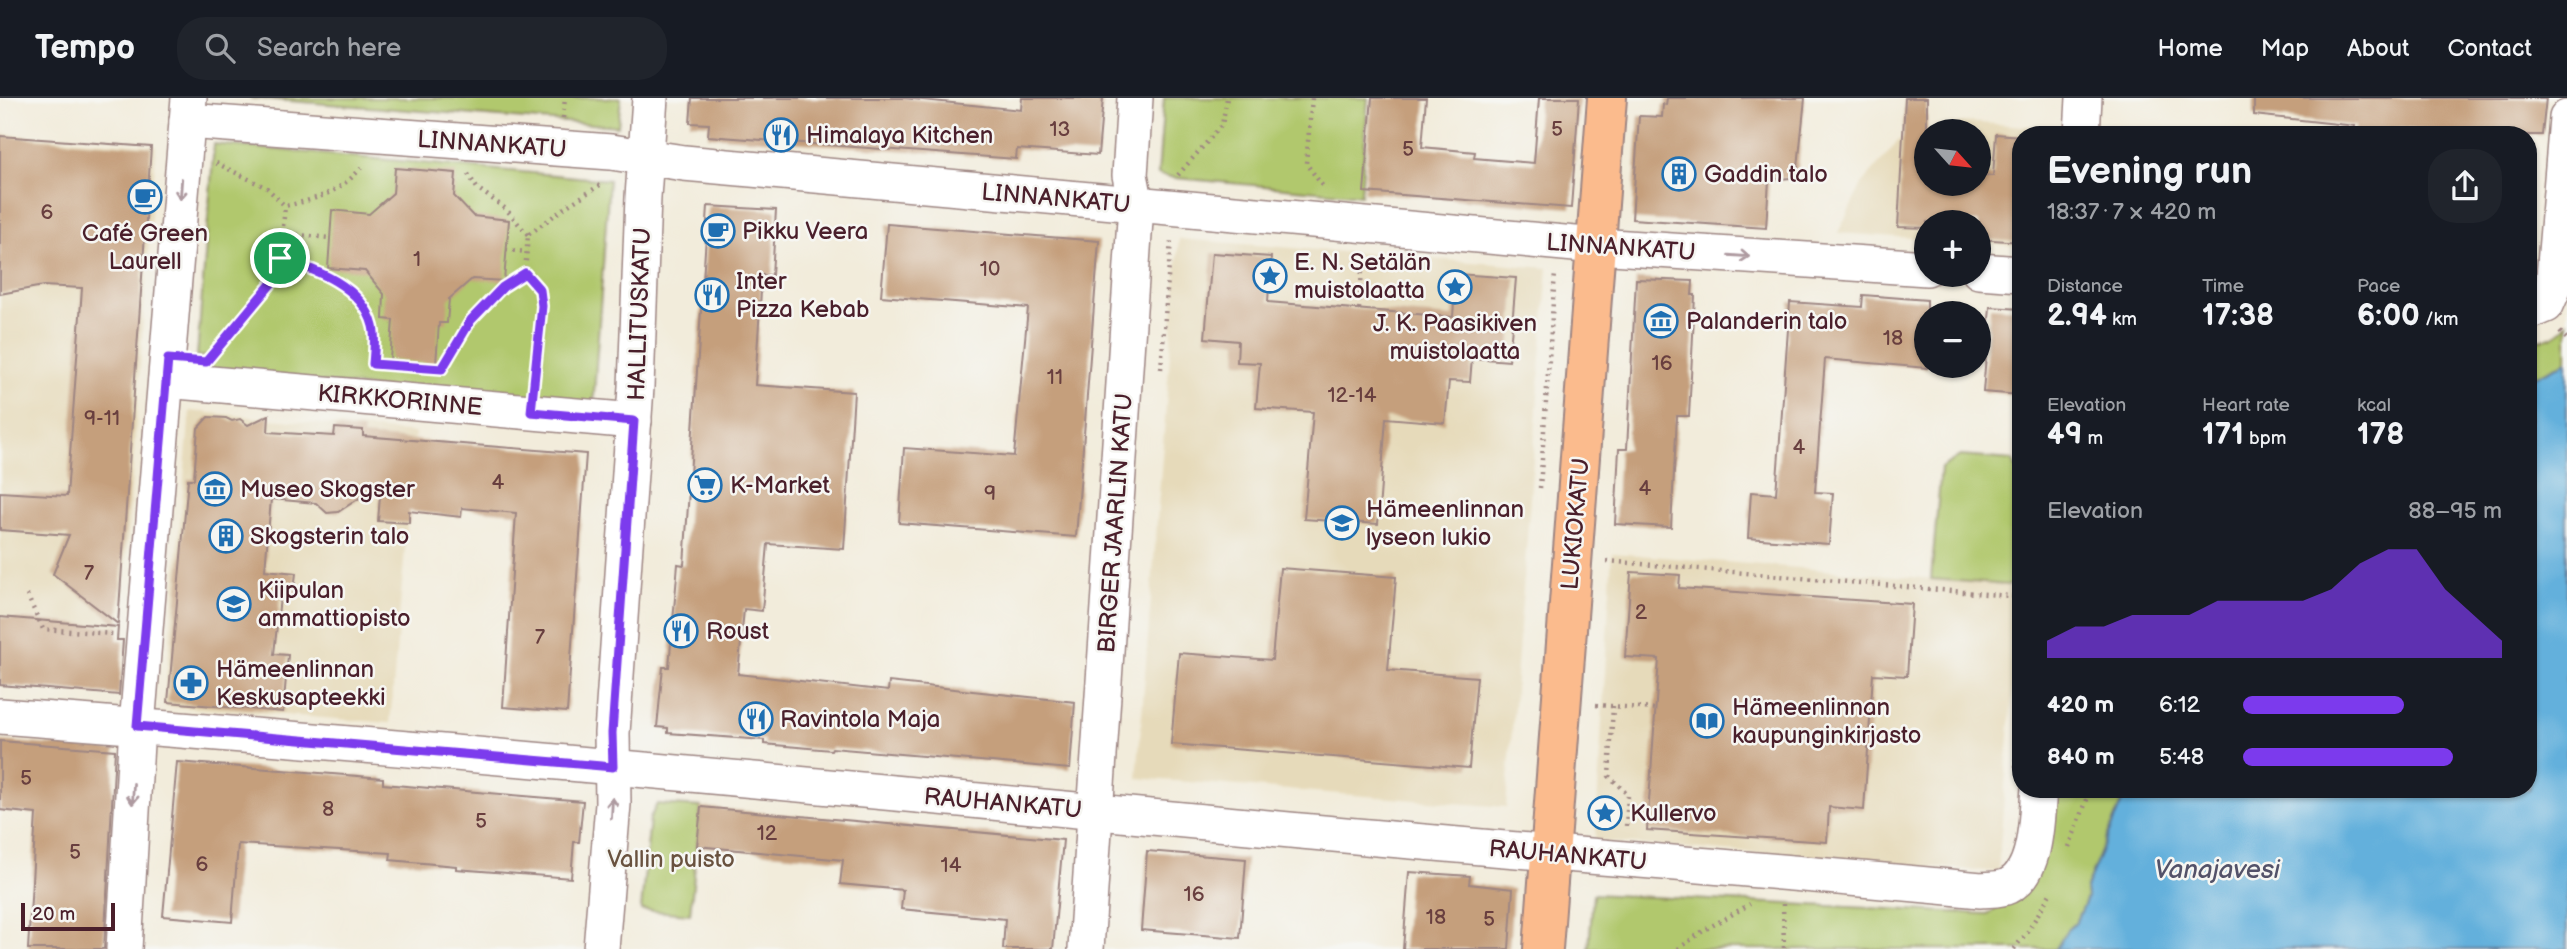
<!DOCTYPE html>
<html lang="en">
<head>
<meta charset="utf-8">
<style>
	:root { --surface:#171b24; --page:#20242c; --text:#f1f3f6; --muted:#9ea1a6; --line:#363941; --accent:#7c3aed }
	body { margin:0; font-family:"Balsamiq Sans",sans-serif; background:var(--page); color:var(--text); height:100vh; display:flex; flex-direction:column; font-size:26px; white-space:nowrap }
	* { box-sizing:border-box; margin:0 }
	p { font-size:23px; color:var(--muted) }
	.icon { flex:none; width:38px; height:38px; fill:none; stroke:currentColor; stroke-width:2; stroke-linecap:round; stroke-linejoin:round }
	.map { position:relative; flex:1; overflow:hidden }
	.details { position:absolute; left:2012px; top:28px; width:525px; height:672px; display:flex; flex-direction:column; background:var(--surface); border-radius:28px; box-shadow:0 2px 5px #0004 }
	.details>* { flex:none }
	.needle { width:46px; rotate:117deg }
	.buttons { position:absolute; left:1914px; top:21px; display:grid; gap:14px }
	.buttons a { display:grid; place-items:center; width:77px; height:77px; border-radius:50%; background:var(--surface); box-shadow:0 2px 5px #0004; font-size:35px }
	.scale { position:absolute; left:21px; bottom:18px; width:94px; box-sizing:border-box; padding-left:7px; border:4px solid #4a1f2b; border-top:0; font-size:19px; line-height:24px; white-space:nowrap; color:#4a1f2b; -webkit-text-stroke:5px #f6f6f2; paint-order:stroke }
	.pin { position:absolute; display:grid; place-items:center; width:60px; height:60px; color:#fff; margin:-30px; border:4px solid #fff; border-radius:50%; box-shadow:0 2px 7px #0007 }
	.round { display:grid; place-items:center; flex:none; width:74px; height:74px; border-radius:28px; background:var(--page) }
	.head { display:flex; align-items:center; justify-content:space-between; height:119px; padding:0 35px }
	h1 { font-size:38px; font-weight:700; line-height:52px }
	.figures { display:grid; grid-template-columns:repeat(3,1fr); gap:10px; height:119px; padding:7px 35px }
	.figures div { display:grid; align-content:center }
	.figures b { font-size:30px; font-weight:700 }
	.figures small { font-size:19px; font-weight:400 }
	.figures p { font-size:19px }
	.chart { height:196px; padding:14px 35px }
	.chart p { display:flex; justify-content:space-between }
	.chart svg { width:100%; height:126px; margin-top:7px; fill:var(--accent); opacity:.7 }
	ul { padding:0 35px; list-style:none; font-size:23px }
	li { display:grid; grid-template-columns:112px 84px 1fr; align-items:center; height:52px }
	li i { height:18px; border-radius:9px; background:var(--accent) }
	header { display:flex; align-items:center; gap:42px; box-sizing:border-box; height:98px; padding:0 35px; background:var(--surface); border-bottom:2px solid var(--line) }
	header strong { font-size:33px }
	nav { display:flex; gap:38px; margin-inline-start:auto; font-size:24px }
	.search { width:490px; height:63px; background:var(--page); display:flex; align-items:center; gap:18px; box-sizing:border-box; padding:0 24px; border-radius:28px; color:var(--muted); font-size:26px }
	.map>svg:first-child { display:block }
	.built { fill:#e6daba }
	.green { fill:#b1c86d; stroke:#7e744c; stroke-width:2 }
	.water { fill:#63b0dc; stroke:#566884; stroke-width:2 }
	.building { fill:#c59f7b }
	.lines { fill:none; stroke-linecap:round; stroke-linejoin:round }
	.street-casing { stroke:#9e8683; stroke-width:38 }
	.primary-casing { stroke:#9e8683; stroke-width:42 }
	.path { stroke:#9e8683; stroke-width:4.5; stroke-dasharray:2 5; stroke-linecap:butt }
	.street { stroke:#fff; stroke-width:35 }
	.primary { stroke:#fbbb8d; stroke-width:38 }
	.oneway { stroke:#ae9aa0 }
	.route-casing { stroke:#fff; stroke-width:14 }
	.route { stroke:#7c3aed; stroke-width:9 }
	.labels { text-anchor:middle; stroke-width:5; stroke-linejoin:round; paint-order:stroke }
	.number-label { font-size:21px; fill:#693f3f }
	.poi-label { font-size:24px; fill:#4a1f2b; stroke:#f6f6f2; text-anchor:start }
	.street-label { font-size:24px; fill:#4a1f2b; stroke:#f6f6f2 }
	.park-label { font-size:24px; fill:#69523f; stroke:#f6f6f2 }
	.water-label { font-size:26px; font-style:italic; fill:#535269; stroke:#f6f6f2 }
</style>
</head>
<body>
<header>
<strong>Tempo</strong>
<div class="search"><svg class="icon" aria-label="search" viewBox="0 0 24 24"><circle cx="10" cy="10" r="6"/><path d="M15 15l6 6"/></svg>Search here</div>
<nav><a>Home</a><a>Map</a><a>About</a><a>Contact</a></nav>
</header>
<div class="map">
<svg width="2567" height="851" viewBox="0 0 2567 851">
	<rect width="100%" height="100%" fill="#f6f6f2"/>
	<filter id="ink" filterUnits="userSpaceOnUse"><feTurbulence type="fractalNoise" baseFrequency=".0143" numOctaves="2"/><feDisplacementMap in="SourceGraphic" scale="14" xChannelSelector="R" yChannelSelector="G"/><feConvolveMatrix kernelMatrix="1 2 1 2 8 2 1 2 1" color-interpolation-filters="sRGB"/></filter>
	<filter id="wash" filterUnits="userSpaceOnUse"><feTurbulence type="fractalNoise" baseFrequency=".00686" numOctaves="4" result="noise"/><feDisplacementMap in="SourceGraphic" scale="28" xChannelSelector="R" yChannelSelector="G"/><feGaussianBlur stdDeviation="1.57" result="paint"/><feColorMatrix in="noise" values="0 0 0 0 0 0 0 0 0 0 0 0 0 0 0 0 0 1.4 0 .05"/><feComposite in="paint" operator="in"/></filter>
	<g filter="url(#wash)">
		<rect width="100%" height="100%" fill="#f2ecdb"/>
		<g class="built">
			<path d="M1963,24L2057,30L2056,37H2021V148L1979,145V124H1927V141L1838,135L1862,86L1900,41L1927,34V86H1979V33H1928Z"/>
			<path d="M0,36L156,48L121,529L0,518Z"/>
			<path d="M1179,141L1548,170L1506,709L1137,680Z"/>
			<path d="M190,313L415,335L390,625L164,608Z"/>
			<path d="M1612,455L2021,488L1998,774L1595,743Z"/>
		</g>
		<g class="green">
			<path d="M250,0H621L618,28Z"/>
			<path d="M1164,0H1368L1361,97L1176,80L1158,77Z"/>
			<path d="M214,46L609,82L593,310L212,274L206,259L197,258Z"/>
			<path d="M2567,225V263L2529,282V242C2545,243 2558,239 2567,225Z"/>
			<path d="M1960,358L2012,362L2021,380V488L1931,481L1941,370Z"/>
			<path d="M2054,691H2127L2086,790L2087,800L2077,823L2068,830L2056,851H1589L1593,796L1987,816L2017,801Z"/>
			<path d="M657,706L701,709L690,816L641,812L650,720Z"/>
		</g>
		<path class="water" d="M2567,263V851H2056L2068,830L2077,823L2087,800L2086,790L2127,691H2529V282Z"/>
		<g id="blocks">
			<g class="building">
				<path d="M692,0H903L1021,12L1022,0H1103L1098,57L1017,51L1016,61L708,38L709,26L690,25Z"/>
				<path d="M1372,0H1426L1422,49L1475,54L1474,60L1534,65L1539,0H1579L1571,110L1364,94Z"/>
				<path d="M1667,0H1805L1798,69L1790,80L1769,82L1766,130L1632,121L1639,18L1662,19L1663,6L1666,7Z"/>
				<path d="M1905,0H1927V86H1979V77L1993,78L1996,36L2021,38V144L1979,141V124H1927V130L1898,129Z"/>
				<path d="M2254,0H2546L2542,37H2470L2397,30L2396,37H2354L2355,28L2254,17Z"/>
				<path d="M0,38L151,49L118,526L53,476L69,437L0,432V394L67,398L82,190L43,188L0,196Z"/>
				<path d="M395,70L456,75L454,98L473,118L509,122L504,183L472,181L449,201L447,225H439L436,266L390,262L393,222L383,221L384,196L365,173L328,170L332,112L369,116L393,95Z"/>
				<path d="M708,108L776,112L772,177H762L755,287L854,294L844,451L768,446L762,513L744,511L738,576L888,593L889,584L1075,604L1070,671L832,650L831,652L764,646V642L668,635V630L657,629L663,569H669L678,466L684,467Z"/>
				<path d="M887,126L1099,143L1076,439L899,425L904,350L1014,358L1028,210L881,198Z"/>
				<path d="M1212,155L1271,159L1268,204L1453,219L1456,176L1516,180L1509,263L1472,260L1470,284L1449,283L1445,325L1386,320L1378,426L1304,421L1313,314L1256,310L1260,265L1237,264L1238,243L1205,240Z"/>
				<path d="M1636,181L1693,183L1692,197H1695L1689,318H1677L1671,429L1615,426L1619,351H1627Z"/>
				<path d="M1863,197L1927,202V270L1825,261L1815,394L1833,395L1829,446L1748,440L1751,394L1776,396L1790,204L1862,209Z"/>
				<path d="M1990,209L2021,211V297L1983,294Z"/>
				<path d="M269,317L268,334L334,338L335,330L363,332V338L586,356L567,614L503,609L516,415L462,410L461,419L409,413V425L378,423L381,386L338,414L327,415L316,405L271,401L265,472L296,475L293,500L280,499L274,556L288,557L283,614L168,604L188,381H194L198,330L208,319L226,320L232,323L240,321L248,327Z"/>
				<path d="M1280,470L1396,479L1388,572L1477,579L1469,670L1171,646L1179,555L1272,562Z"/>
				<path d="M1631,474L1680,477L1679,490L1912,506L1907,578L1873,576L1864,712L1829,709L1827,744L1647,732L1659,561L1625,559Z"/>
				<path d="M0,519L118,529L117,542H123L119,597L0,587Z"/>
				<path d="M0,643L115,652L104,851H28L36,716L0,712Z"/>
				<path d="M177,664L383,680V686L583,703L579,744H574L571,780L456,771V768L390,762L391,755L238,746L232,824L163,818Z"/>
				<path d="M701,709L1063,742L1053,851H1003L1005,821L901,811L903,792L840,786L843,762L697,748Z"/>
				<path d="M1147,753L1246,761L1240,840L1141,832Z"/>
				<path d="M1409,774L1470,778L1469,786L1513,791L1509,851H1403Z"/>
			</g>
		</g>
	</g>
	<g filter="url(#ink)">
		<use href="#blocks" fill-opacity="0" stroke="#9e8683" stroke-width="2"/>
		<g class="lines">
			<defs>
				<g id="street">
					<path d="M187,23L611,54L684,65L1597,148L1927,170"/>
					<path d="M2082,37L2084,0"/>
					<path d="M1979,173L2021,176"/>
					<path d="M2529,214L2546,207L2553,191L2567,20"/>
					<path d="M166,282L634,323"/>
					<path d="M0,618C445,651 889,695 1334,736C1549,756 1765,771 1981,792C1989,791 2000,792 2008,788C2038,774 2036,719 2039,691"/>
					<path d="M124,851L137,628L189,0"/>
					<path d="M601,851L613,706L612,635L636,289L643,99L650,0"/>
					<path d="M1086,851L1136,107L1130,77L1135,0"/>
				</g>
				<path id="primary" d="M1543,851L1607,0"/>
			</defs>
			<use href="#street" class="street-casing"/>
			<use href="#primary" class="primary-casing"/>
			<g class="path">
				<path d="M1312,0L1306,65L1324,90"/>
				<path d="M563,20L565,0"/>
				<path d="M216,65L267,90L285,108C317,101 339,95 361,70"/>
				<path d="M468,76L477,90L506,111L528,137"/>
				<path d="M1178,77L1222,27L1227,0"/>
				<path d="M269,134L330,140"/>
				<path d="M506,152L527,154"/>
				<path d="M280,160C314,171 363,188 373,228C376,240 374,253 373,266H376"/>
				<path d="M1359,211L1363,160"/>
				<path d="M2560,234L2567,241"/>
				<path d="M215,253L271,186L280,160L285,108"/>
				<path d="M440,270C454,260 460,238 470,224C483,204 505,188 525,175"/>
				<path d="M1161,271L1171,141"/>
				<path d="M534,283L542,208L540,192L525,175L528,137L567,108L600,87"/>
				<path d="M1540,390L1555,175"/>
				<path d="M1607,463L2021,499"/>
				<path d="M27,497L43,531L113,536"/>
				<path d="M1596,607L1655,611"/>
				<path d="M1613,608L1609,678L1628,697L1626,729"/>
				<path d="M2016,669L2021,600"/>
				<path d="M2069,749L2091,691"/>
				<path d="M1783,806L1784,851"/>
				<path d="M1678,851L1703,833L1750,806"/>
				<path d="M2014,851L2028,833L2050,796"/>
			</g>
			<use href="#street" class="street"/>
			<use href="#primary" class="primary"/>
		</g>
		<defs><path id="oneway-shaft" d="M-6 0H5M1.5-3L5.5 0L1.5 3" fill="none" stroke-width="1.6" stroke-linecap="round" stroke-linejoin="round" transform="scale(1.75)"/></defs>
		<g class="oneway">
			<use href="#oneway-shaft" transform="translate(181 91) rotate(94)"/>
			<use href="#oneway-shaft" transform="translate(1739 158) rotate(4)"/>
			<use href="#oneway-shaft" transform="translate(133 696) rotate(93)"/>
			<use href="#oneway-shaft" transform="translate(612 710) rotate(-87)"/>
		</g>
	</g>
	<g class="lines" filter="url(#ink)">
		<defs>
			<path id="route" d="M280,160C314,171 363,188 373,228C376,240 374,253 373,266L442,271L471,222L503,189L525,175L540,192L542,208L531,314L634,323L612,635L613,669L137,628L168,261L206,264L271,186Z"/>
		</defs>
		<use href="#route" class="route-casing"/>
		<use href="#route" class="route"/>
	</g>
	<defs>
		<symbol id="restaurant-ring" viewBox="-11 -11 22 22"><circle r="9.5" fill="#f6f6f2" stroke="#1f6fb2" stroke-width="1.5"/><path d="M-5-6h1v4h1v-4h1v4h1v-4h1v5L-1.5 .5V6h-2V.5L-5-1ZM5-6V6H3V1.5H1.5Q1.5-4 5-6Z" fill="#1f6fb2"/></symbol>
		<symbol id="building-ring" viewBox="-11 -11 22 22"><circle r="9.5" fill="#f6f6f2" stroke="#1f6fb2" stroke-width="1.5"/><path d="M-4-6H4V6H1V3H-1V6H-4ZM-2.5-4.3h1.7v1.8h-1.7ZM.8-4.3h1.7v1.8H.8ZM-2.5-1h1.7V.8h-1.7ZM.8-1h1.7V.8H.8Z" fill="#1f6fb2"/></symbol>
		<symbol id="cafe-ring" viewBox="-11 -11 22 22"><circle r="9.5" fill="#f6f6f2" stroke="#1f6fb2" stroke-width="1.5"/><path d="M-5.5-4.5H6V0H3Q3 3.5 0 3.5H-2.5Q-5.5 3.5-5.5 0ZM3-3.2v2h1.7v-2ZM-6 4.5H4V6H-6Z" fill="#1f6fb2"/></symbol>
		<symbol id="sight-ring" viewBox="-11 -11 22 22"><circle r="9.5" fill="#f6f6f2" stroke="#1f6fb2" stroke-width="1.5"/><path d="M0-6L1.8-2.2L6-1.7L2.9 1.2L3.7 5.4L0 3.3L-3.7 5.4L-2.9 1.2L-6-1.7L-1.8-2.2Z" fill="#1f6fb2"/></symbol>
		<symbol id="museum-ring" viewBox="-11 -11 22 22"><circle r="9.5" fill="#f6f6f2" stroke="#1f6fb2" stroke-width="1.5"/><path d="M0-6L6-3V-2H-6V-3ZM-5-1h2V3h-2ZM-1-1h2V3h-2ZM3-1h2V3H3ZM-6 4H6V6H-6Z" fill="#1f6fb2"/></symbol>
		<symbol id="supermarket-ring" viewBox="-11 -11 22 22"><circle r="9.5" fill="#f6f6f2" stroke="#1f6fb2" stroke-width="1.5"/><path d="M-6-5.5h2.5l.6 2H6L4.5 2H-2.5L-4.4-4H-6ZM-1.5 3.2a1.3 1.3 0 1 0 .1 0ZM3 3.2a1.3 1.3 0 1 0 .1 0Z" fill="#1f6fb2"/></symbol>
		<symbol id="school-ring" viewBox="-11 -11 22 22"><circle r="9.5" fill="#f6f6f2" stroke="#1f6fb2" stroke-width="1.5"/><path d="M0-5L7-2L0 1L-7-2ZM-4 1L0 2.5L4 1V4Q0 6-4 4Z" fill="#1f6fb2"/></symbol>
		<symbol id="pharmacy-ring" viewBox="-11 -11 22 22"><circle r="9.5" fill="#f6f6f2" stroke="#1f6fb2" stroke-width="1.5"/><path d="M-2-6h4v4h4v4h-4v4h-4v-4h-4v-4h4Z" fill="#1f6fb2"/></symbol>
		<symbol id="library-ring" viewBox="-11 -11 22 22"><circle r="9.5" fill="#f6f6f2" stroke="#1f6fb2" stroke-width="1.5"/><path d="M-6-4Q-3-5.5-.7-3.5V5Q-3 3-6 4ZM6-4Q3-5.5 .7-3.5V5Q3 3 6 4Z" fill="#1f6fb2"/></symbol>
	</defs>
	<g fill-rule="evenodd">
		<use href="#restaurant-ring" x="762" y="18" width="38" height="38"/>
		<use href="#building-ring" x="1660" y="57" width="38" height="38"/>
		<use href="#cafe-ring" x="126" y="80" width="38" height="38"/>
		<use href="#cafe-ring" x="699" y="114" width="38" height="38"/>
		<use href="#sight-ring" x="1251" y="159" width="38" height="38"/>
		<use href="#sight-ring" x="1436" y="170" width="38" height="38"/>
		<use href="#restaurant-ring" x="693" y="178" width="38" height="38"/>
		<use href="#museum-ring" x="1642" y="204" width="38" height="38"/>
		<use href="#supermarket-ring" x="686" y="368" width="38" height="38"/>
		<use href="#museum-ring" x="196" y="372" width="38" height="38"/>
		<use href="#school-ring" x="1323" y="406" width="38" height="38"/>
		<use href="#building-ring" x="207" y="419" width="38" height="38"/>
		<use href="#school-ring" x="215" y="487" width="38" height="38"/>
		<use href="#restaurant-ring" x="662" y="514" width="38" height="38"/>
		<use href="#pharmacy-ring" x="172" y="566" width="38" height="38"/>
		<use href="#restaurant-ring" x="737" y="602" width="38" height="38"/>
		<use href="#library-ring" x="1688" y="604" width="38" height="38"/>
		<use href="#sight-ring" x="1586" y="696" width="38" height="38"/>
	</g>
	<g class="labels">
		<g class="number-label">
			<text x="1060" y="38">13</text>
			<text x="1557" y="38">5</text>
			<text x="1408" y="58">5</text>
			<text x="47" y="121">6</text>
			<text x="417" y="168">1</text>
			<text x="990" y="178">10</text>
			<text x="1893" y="247">18</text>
			<text x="1662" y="272">16</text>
			<text x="1055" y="286">11</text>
			<text x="1352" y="304">12-14</text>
			<text x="102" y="327">9-11</text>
			<text x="1799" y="356">4</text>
			<text x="498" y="391">4</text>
			<text x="1645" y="397">4</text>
			<text x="990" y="402">9</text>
			<text x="89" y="482">7</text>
			<text x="1641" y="521">2</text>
			<text x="540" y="546">7</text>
			<text x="26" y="687">5</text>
			<text x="328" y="718">8</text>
			<text x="481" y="730">5</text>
			<text x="767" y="742">12</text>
			<text x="75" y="761">5</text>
			<text x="202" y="773">6</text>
			<text x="951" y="774">14</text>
			<text x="1194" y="803">16</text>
			<text x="1436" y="826">18</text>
			<text x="1489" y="828">5</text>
		</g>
		<g class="poi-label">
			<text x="806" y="45">Himalaya Kitchen</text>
			<text x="1704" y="84">Gaddin talo</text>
			<text x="742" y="141">Pikku Veera</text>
			<text x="145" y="143" text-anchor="middle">Café Green<tspan x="145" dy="28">Laurell</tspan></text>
			<text x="1294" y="172">E. N. Setälän<tspan x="1294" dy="28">muistolaatta</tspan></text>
			<text x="736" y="191">Inter<tspan x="736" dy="28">Pizza Kebab</tspan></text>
			<text x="1686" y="231">Palanderin talo</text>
			<text x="1455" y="233" text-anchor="middle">J. K. Paasikiven<tspan x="1455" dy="28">muistolaatta</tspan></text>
			<text x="730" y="395">K-Market</text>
			<text x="240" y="399">Museo Skogster</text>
			<text x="1366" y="419">Hämeenlinnan<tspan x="1366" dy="28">lyseon lukio</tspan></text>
			<text x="250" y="446">Skogsterin talo</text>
			<text x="258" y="500">Kiipulan<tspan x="258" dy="28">ammattiopisto</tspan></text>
			<text x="706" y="541">Roust</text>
			<text x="216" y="579">Hämeenlinnan<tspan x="216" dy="28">Keskusapteekki</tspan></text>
			<text x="1732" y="617">Hämeenlinnan<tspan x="1732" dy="28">kaupunginkirjasto</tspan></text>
			<text x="780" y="629">Ravintola Maja</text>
			<text x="1630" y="723">Kullervo</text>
		</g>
		<g class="street-label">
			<text transform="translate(492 46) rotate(4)" y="8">LINNANKATU</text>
			<text transform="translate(1056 100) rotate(5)" y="8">LINNANKATU</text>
			<text transform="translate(1621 149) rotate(4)" y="8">LINNANKATU</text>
			<text transform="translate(639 216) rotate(-88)" y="8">HALLITUSKATU</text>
			<text transform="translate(400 302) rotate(5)" y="8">KIRKKORINNE</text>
			<text transform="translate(1115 425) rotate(-86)" y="8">BIRGER JAARLIN KATU</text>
			<text transform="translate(1575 426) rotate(-85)" y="8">LUKIOKATU</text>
			<text transform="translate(1003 705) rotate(5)" y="8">RAUHANKATU</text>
			<text transform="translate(1568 757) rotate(5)" y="8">RAUHANKATU</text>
		</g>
		<g class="park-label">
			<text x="671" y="769">Vallin puisto</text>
		</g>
		<g class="water-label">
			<text x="2217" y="780">Vanajavesi</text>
		</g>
	</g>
</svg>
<div class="buttons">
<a><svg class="needle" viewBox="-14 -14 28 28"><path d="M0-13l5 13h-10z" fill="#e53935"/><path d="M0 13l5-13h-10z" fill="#9ea1a6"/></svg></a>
<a>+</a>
<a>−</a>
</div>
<div class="scale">20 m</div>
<div class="pin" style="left:280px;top:160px;background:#1e9e55"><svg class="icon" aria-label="arrive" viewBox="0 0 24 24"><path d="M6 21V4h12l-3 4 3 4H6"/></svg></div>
<section class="details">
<div class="head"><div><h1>Evening run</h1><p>18:37 · 7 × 420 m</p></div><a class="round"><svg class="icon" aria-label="share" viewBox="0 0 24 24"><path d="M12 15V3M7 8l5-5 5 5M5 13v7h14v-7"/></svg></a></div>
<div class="figures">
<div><p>Distance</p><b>2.94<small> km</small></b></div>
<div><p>Time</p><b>17:38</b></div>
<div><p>Pace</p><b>6:00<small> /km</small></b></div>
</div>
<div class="figures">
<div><p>Elevation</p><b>49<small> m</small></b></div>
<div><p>Heart rate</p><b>171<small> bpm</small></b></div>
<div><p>kcal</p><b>178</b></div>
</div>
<div class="chart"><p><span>Elevation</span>88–95 m</p>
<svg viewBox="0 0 160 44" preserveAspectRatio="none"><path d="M0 44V38L10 33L20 33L30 29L40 29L50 29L60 24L70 24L80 24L90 24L100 20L110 11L120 6L130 6L140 20L150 29L160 38V44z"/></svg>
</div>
<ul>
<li><b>420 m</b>6:12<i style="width:62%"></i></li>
<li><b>840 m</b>5:48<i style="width:81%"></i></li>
</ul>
</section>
</div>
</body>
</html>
